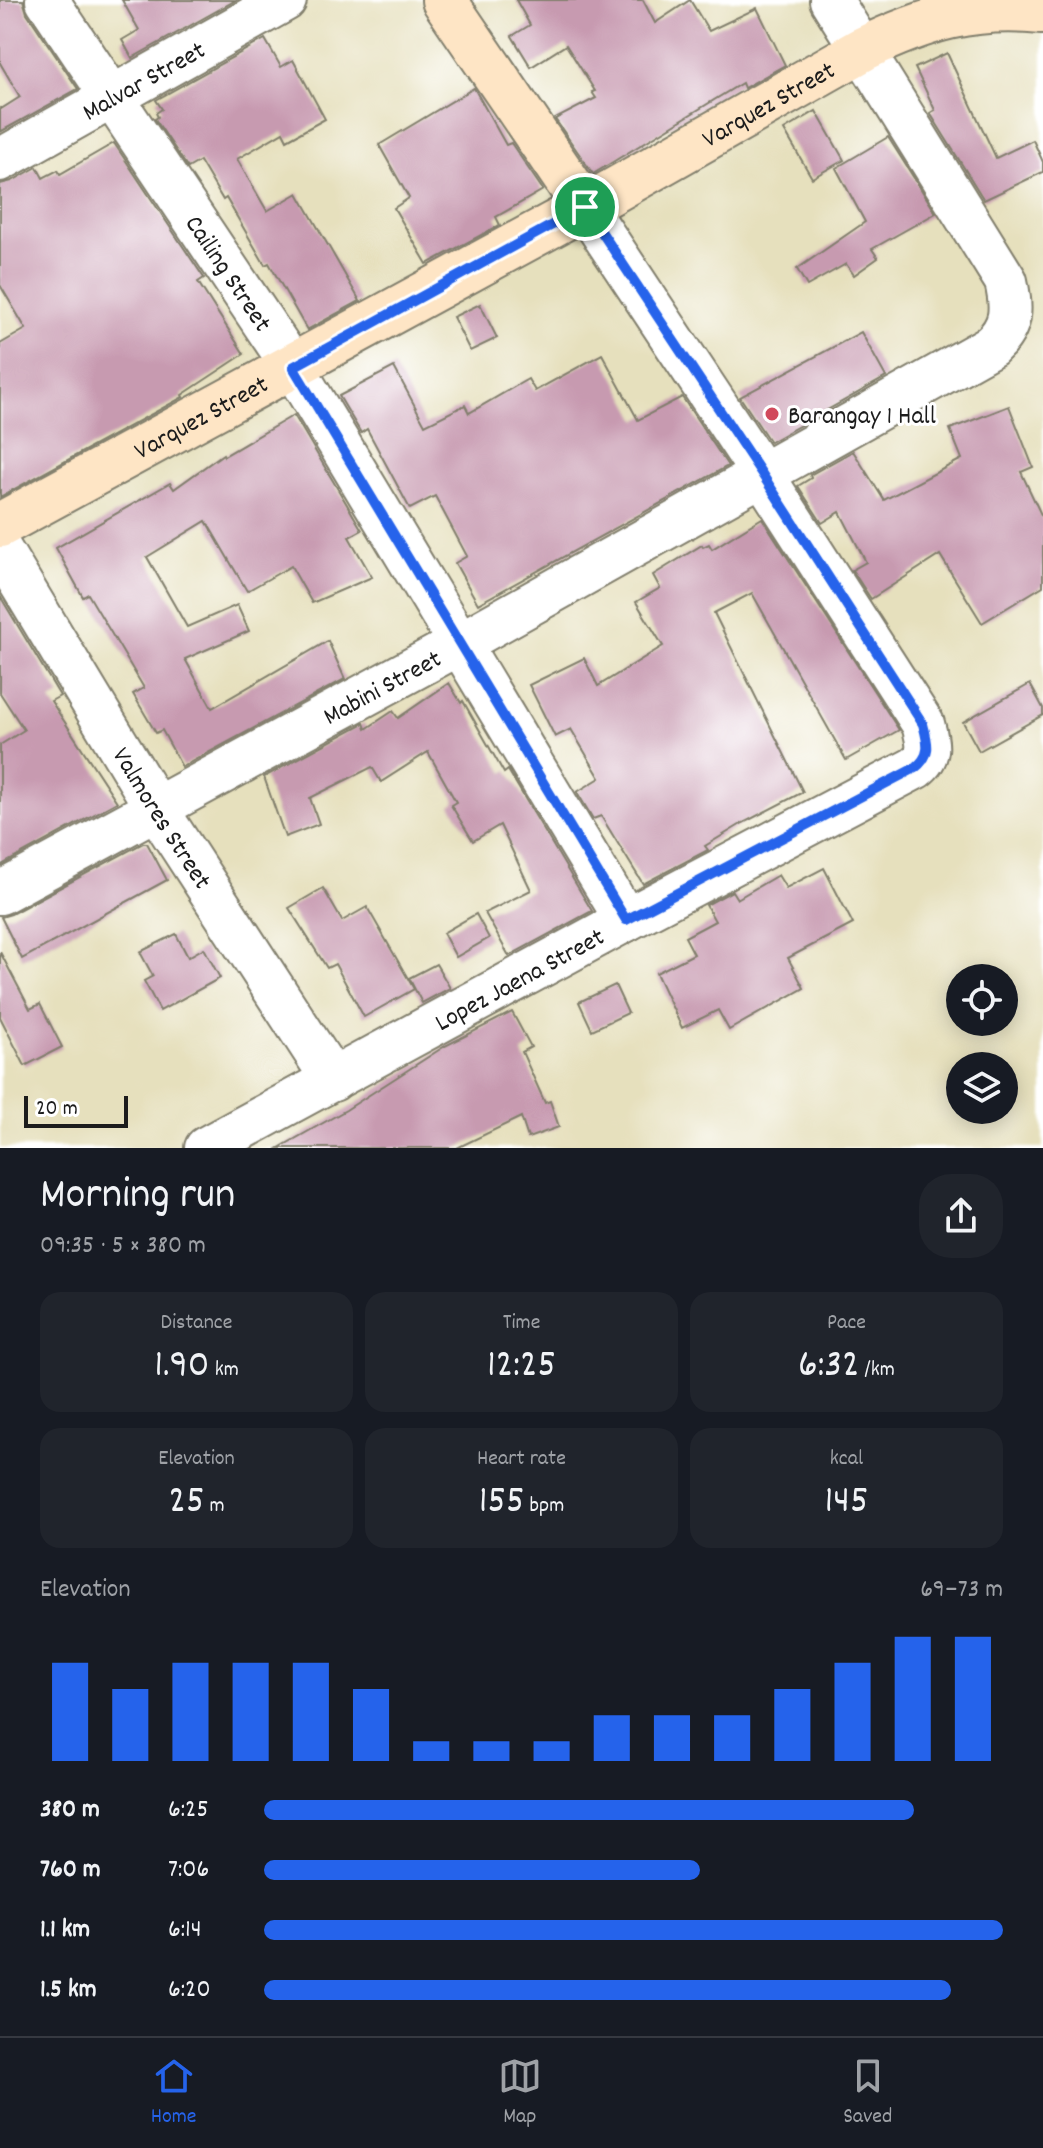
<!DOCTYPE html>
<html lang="en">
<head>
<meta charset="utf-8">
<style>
	:root { --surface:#171b24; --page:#20242c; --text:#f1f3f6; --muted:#9ea1a6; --line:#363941; --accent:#2563eb }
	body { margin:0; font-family:Dekko,sans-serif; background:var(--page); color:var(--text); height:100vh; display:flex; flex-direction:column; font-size:30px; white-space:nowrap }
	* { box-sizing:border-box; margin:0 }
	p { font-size:26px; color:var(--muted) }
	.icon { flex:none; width:44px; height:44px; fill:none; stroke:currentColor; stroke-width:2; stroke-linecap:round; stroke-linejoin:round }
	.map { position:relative; height:1148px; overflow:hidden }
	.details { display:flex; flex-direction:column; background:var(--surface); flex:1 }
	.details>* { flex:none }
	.fabs { position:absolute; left:946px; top:964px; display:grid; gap:16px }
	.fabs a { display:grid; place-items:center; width:72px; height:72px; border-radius:50%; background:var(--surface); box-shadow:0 4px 20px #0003; font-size:40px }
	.scale { position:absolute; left:24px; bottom:20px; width:104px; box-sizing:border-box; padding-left:8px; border:4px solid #1c1c1c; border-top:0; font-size:22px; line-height:28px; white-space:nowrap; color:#1c1c1c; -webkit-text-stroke:6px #fff; paint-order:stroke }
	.pin { position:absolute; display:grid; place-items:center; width:68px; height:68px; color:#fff; margin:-34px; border:4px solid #fff; border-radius:50%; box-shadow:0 2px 8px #0007 }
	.round { display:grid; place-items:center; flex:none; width:84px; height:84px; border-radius:32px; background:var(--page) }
	.overview { display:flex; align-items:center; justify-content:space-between; height:136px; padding:0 40px }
	h1 { font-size:44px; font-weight:600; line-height:60px }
	.figures { display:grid; grid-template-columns:repeat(3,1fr); gap:12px; height:136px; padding:8px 40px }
	.figures div { display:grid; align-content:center; border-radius:20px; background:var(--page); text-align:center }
	.figures b { font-size:40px; font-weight:600 }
	.figures small { font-size:22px; font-weight:400 }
	.figures p { font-size:22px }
	.chart { height:224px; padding:16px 40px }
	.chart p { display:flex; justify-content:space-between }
	.chart svg { width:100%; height:144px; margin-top:8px; stroke:var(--accent); stroke-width:6 }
	ul { padding:0 40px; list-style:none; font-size:26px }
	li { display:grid; grid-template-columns:128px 96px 1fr; align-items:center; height:60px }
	li i { height:20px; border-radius:10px; background:var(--accent) }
	.tabs { display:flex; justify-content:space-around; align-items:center; height:112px; border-top:2px solid var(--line); background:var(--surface); font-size:22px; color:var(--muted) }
	.tabs a { display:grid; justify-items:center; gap:4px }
	.tabs .on { color:var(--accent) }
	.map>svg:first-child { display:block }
	.building { fill:#c79ab0 }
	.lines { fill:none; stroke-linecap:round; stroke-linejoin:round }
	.street-casing { stroke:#817e6c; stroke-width:46 }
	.secondary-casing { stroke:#817e6c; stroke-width:48 }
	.street { stroke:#fff; stroke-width:42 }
	.secondary { stroke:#fee5c5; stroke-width:44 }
	.route-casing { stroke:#fff; stroke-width:16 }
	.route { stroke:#2563eb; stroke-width:10 }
	.poi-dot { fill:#d1495b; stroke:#fff; stroke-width:3 }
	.labels { text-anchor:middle; stroke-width:6; stroke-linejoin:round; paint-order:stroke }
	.street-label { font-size:26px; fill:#1c1c1c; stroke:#fff }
	.poi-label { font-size:26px; fill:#1c1c1c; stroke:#fff; text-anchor:start }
</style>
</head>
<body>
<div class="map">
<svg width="1043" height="1148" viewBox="0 0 1043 1148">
	<rect width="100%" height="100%" fill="#fff"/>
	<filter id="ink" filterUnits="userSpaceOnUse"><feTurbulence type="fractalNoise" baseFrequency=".0125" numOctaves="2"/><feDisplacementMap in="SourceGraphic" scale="16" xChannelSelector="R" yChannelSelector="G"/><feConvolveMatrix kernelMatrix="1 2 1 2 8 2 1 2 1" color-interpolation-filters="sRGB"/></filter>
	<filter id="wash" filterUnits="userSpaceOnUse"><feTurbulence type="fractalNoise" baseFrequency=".006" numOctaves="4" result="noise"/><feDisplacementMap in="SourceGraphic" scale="32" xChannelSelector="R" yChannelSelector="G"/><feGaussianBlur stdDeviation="1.8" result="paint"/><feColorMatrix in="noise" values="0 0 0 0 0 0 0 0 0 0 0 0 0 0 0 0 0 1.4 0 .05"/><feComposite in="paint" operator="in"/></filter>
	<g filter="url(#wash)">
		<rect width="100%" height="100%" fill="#e6e0bd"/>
		<g id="blocks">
			<g class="building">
				<path d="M0,0H23L27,13L78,89L0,132V107L1,109L20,97L0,63Z"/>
				<path d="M122,0H236L132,58L122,40L139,30Z"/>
				<path d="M516,0H643L655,23L690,0L709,31L757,8L785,65L744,88L742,83L593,174L555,119L596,98L592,92L595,91L566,45L531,67L512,36L530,25Z"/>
				<path d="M265,39L281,67L293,60L325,119L287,140L283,132L237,159L267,211L298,193L360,301L307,330L269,263L265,265L226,198L223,200L200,161L188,168L155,119L158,117L156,113L162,109L156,100Z"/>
				<path d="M947,53L996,158L1033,140L1043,162V172L984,200L930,113L935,110L915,68Z"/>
				<path d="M474,88L506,145L511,143L543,190L496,217L500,225L427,264L394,208L409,198L379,145Z"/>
				<path d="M816,111L844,160L812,178L784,130Z"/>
				<path d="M888,137L936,213L872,249L878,258L854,275L846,264L807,286L797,269L865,222L836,168Z"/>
				<path d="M114,143L204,278L198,282L244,354L182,395L183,397L0,497V344L26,329L0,285V184L12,181L37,167L43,178L58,170L60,174Z"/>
				<path d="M480,304L497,338L470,351L453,317Z"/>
				<path d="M861,332L886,377L770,442L740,397Z"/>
				<path d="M602,354L638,420L682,397L728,466L478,604L455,563L467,556L435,496L410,509L367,429L361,433L339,396L394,367L425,425L465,405L469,413L528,379L535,391Z"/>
				<path d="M1009,406L1033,467L1021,472L1043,519V586L982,623L940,555L871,599L852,570L866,562L840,512L822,523L798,486L811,478L810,475L853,451L884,500L962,459L950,429Z"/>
				<path d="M294,415L362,530L349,537L372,577L312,603L291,566L247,591L206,521L147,557L187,627L237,605L249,631L185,659L212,708L328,641L345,679L182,767L162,730L156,733L133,694L144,688L88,594L83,597L56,548L170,483L174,489L223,454L224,456Z"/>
				<path d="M762,518L899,730L846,760L752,593L714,613L803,792L743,823L705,846L708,850L643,884L601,816L593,819L577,792L600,778L571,729L555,737L529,685L584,658L598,686L663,646L636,602L660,588L653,575L702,545L703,547L709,544L712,549Z"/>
				<path d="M0,596L60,696L51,701L117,802L0,866V745L24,730L0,693Z"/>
				<path d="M449,683L461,703L463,701L504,773L508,770L592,911L509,956L485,913L531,890L500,825L473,841L451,805L456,802L428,752L381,782L372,767L310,798L319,824L285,837L264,777L364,723L366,729L393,711L398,718Z"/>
				<path d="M1030,684L1043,708V715L979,751L963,722Z"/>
				<path d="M143,843H147L167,880L22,959L1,917L11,914Z"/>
				<path d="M824,868L853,924L788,958L804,988L729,1030L718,1010L682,1028L656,973L694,954L685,937L715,921L706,905L732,891L737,899L778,875L786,888Z"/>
				<path d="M323,888L342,921L367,907L414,989L364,1017L335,964L327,968L289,908Z"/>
				<path d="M476,914L489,938L456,957L443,933Z"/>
				<path d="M176,934L188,957L204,948L220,978L160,1011L144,981L153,976L140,952Z"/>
				<path d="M0,952L30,1009L40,1004L62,1047L25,1066L0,1017Z"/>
				<path d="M436,964L450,988L422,1003L409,978Z"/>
				<path d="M615,985L628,1013L592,1030L579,1002Z"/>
				<path d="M512,1012L531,1047L522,1052L545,1103L550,1101L559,1127L528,1138L521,1117L457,1148H279L346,1110L445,1046Z"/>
			</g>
		</g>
	</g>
	<g filter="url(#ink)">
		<use href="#blocks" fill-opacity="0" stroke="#817e6c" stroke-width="2"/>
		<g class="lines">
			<defs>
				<g id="street">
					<path id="s1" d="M47,0L293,367L626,920"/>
					<path id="s2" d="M0,160L285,0"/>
					<path id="s3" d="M0,549L156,808L333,1080"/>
					<path id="s4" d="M0,893L459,644L991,346C1013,326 1012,308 1006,281L831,0"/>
					<path id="s5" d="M206,1148L626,920L915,768C932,755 928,743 923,724L762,474L585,207"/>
				</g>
				<g id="secondary">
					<path d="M444,0L585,207"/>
					<path id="s6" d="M0,525L585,207L863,49C926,19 972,5 1043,12"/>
				</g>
			</defs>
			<use href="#street" class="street-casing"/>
			<use href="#secondary" class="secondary-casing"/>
			<use href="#street" class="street"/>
			<use href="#secondary" class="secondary"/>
		</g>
	</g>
	<g class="lines" filter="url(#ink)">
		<defs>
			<path id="route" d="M585,207L762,474L923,724C928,743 932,755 915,768L626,920L293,367Z"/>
		</defs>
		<use href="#route" class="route-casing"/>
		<use href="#route" class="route"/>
	</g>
	<circle class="poi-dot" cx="772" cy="414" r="8"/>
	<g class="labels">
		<g class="street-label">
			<text dy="9" stroke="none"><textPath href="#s2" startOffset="164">Malvar Street</textPath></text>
			<text dy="9" stroke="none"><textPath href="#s6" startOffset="876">Varquez Street</textPath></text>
			<text dy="9" stroke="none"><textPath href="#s1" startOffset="328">Cailing Street</textPath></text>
			<text dy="9" stroke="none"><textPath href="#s6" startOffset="228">Varquez Street</textPath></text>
			<text dy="9" stroke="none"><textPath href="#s4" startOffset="434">Mabini Street</textPath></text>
			<text dy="9" stroke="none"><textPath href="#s3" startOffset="314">Valmores Street</textPath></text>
			<text dy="9" stroke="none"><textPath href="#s5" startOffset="356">Lopez Jaena Street</textPath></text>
		</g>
		<g class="poi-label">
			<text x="788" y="423">Barangay 1 Hall</text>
		</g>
	</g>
</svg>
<div class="fabs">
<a><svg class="icon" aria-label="locate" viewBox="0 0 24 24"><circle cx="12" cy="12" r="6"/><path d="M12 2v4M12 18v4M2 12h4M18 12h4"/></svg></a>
<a><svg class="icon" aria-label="layers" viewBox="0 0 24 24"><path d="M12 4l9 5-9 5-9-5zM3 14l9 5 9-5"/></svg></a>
</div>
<div class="scale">20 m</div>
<div class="pin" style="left:585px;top:207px;background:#1e9e55"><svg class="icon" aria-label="arrive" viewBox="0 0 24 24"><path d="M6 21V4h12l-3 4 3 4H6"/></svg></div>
</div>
<section class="details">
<div class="overview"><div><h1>Morning run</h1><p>09:35 · 5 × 380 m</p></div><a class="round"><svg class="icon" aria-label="share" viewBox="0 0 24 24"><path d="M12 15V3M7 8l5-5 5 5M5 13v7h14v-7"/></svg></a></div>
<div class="figures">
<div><p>Distance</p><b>1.90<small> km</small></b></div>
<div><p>Time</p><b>12:25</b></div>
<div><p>Pace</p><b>6:32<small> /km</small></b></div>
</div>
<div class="figures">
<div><p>Elevation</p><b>25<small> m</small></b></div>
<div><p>Heart rate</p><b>155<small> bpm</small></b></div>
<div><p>kcal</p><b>145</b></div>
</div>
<div class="chart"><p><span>Elevation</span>69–73 m</p>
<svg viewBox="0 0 160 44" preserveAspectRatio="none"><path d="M5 44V14M15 44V22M25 44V14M35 44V14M45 44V14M55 44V22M65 44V38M75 44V38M85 44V38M95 44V30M105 44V30M115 44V30M125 44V22M135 44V14M145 44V6M155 44V6"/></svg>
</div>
<ul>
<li><b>380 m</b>6:25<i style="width:88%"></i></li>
<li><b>760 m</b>7:06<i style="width:59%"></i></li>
<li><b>1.1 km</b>6:14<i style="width:100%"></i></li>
<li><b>1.5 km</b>6:20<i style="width:93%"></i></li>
</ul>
</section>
<nav class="tabs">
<a class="on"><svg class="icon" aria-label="home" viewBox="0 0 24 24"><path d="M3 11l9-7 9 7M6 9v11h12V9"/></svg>Home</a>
<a><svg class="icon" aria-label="map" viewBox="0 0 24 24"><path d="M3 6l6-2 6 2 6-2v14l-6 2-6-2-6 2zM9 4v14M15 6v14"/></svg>Map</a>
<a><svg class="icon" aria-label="saved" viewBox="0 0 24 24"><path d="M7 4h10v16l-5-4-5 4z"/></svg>Saved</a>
</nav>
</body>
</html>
